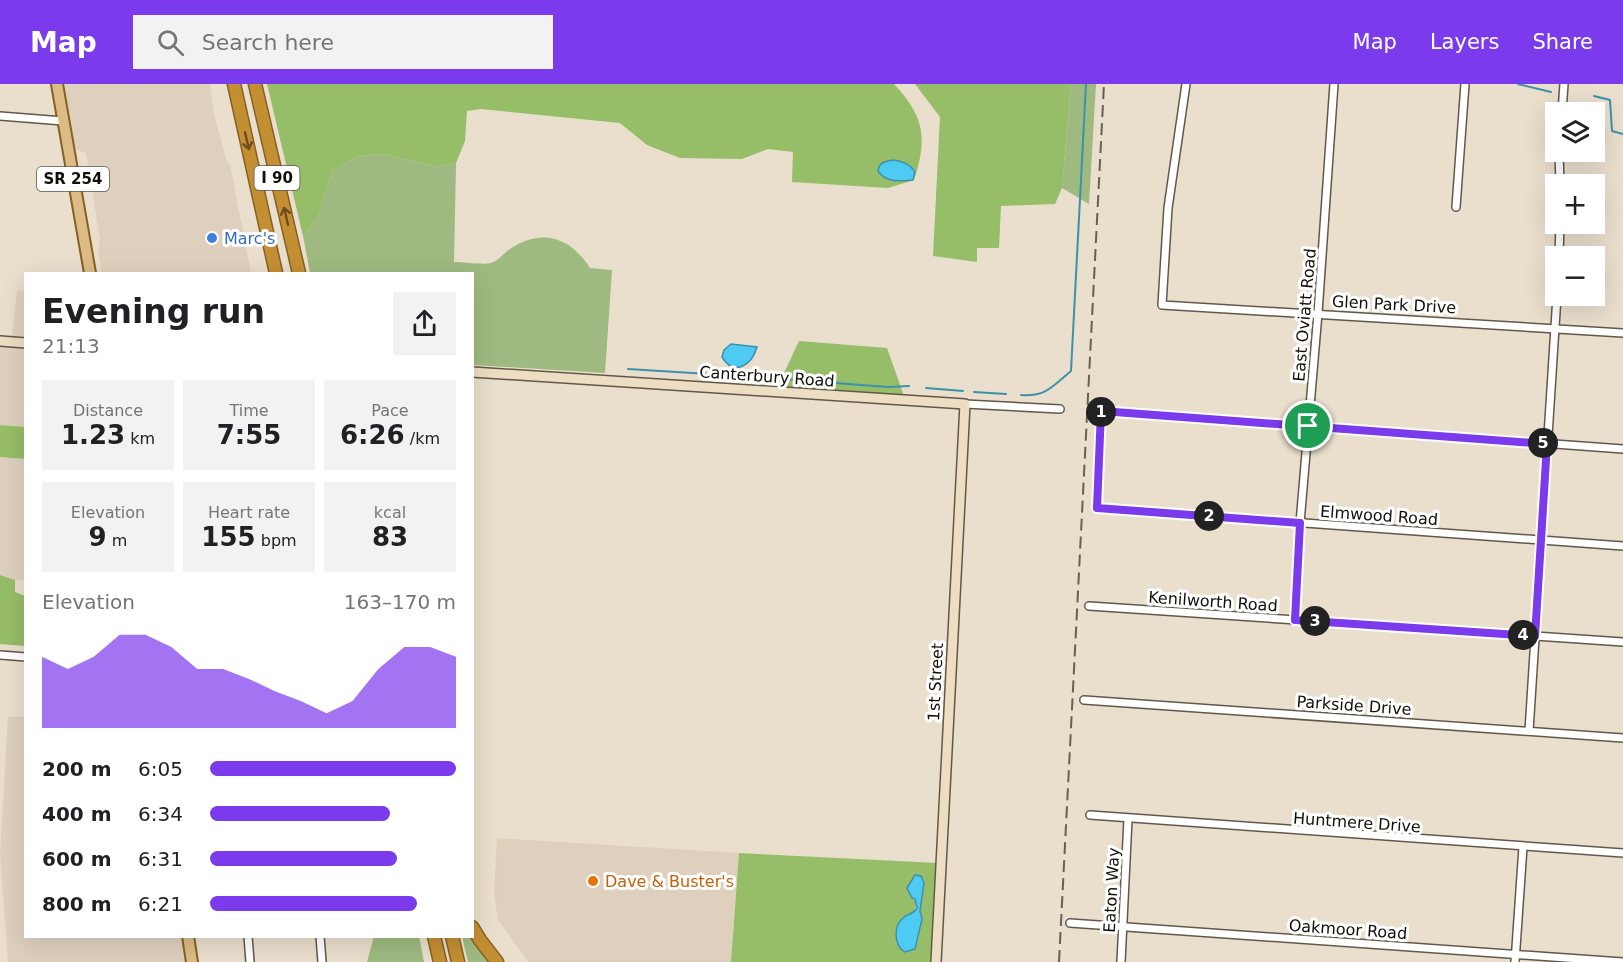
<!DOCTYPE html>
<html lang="en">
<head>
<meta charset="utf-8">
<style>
	:root { --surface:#fff; --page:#f2f2f2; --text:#202124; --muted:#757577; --accent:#7c3aed }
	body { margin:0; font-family:"DejaVu Sans",sans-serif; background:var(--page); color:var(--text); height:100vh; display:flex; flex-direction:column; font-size:22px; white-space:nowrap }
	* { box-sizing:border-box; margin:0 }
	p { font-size:20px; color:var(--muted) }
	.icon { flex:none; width:33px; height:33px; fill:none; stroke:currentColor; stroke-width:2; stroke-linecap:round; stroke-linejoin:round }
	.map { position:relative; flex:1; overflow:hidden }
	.details { position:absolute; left:24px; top:188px; width:450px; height:666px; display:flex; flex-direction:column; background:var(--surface); border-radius:0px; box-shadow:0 6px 24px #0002 }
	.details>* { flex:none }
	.fabs { position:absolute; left:1545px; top:18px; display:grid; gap:12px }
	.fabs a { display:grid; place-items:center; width:60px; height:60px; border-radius:0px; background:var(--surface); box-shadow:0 6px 24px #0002; font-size:30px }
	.pin { position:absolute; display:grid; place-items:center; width:51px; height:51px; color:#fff; margin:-26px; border:3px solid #fff; border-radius:50%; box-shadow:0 2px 6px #0007 }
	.km { position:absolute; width:30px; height:30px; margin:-15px; border-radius:50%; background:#222; color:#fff; font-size:16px; line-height:30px; text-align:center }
	.round { display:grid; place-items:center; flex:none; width:63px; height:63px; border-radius:0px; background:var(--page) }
	.summary { display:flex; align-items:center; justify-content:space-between; height:102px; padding:0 18px }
	h1 { font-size:33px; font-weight:700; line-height:45px }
	.figures { display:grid; grid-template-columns:repeat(3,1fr); gap:9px; height:102px; padding:6px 18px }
	.figures div { display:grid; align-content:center; border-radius:0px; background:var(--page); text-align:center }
	.figures b { font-size:26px; font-weight:700 }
	.figures small { font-size:16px; font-weight:400 }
	.figures p { font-size:16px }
	.chart { height:168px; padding:12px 18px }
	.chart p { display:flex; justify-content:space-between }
	.chart svg { width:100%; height:108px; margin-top:6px; fill:var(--accent); opacity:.7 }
	ul { padding:0 18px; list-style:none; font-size:20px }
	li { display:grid; grid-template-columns:96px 72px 1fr; align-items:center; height:45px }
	li i { height:15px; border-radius:8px; background:var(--accent) }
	header { display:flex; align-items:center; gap:36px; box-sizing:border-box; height:84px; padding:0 30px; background:var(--accent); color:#fff }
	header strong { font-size:28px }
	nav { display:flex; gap:33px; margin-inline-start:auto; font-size:21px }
	.search { width:420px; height:54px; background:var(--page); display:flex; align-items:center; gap:15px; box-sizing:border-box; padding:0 21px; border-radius:0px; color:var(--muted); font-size:22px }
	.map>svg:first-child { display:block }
	.commercial { fill:#ded0bd }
	.green { fill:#9eba80 }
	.forest { fill:#96bd67; fill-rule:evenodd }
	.water { fill:#4ecbf3; stroke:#3c92ac; stroke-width:1.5 }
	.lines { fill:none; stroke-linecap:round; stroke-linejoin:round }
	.stream { stroke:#3c92ac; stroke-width:2 }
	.street-casing { stroke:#625849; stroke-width:10 }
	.secondary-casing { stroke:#625849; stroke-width:12 }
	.primary-casing { stroke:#866124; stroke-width:14 }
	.highway-casing { stroke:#866124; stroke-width:15 }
	.street { stroke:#fff; stroke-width:7 }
	.secondary { stroke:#edddc2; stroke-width:9 }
	.primary { stroke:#dcbb85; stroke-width:10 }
	.highway { stroke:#c48e33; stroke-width:12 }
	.rail { stroke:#676055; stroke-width:2; stroke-dasharray:12 6; stroke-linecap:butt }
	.oneway { stroke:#6b4e1e }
	.route-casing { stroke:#fff; stroke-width:12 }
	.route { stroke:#7c3aed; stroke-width:8 }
	.shop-dot { fill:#3f7fe0; stroke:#fff; stroke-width:2 }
	.food-dot { fill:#e8710a; stroke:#fff; stroke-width:2 }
	.labels { text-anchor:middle; stroke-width:6; stroke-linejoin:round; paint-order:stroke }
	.shield { fill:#fff; stroke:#595652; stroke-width:1.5 }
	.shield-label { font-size:15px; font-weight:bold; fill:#120e08 }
	.shop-label { font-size:16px; fill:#366cbe; stroke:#fff; text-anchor:start }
	.street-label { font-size:16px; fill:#120e08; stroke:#fff }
	.food-label { font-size:16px; fill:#c56008; stroke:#fff; text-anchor:start }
</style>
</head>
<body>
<header>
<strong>Map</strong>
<div class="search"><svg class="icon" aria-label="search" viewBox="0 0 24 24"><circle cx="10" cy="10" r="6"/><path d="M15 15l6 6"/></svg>Search here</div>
<nav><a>Map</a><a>Layers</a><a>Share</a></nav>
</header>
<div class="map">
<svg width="1623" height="878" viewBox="0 0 1623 878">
	<rect width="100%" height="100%" fill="#eadecd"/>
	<g class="commercial">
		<path d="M62,0H210L214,30L227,79L230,80L251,189H102L98,168L100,155L86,69L74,65Z"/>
		<path d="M17,206L25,207V254L12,253Z"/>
		<path d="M0,257L25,259V343L0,341Z"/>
		<path d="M0,373L25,375V496H15L0,491Z"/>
		<path d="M8,633H25L26,852H188L192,878H8L0,769Z"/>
		<path d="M497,754L739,769L731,878H528L498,836L494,808Z"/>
	</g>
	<g class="green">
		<path d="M1071,0H1096L1089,120L1062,104Z"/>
		<path d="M383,70L438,83L456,79L454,178C463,178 483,181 491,179C498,177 504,169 510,165C542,144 570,153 590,184L612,186L605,289L473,281L472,189H310L303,152L318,133L332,87L359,72Z"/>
		<path d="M374,852H419L424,878H367Z"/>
		<path d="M462,852H472L492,878H468Z"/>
	</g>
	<g class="forest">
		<path d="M267,0H894C924,32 928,54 914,96L888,104L792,98L793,68L768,65L742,75L680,74L647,61L620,39L481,25L467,27L465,57L456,79L438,83L383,70L359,72L332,87L318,133L303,152Z"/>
		<path d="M915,0H1071L1062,104L1055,120L1001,122L999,164H977V178L933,172L940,33Z"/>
		<path d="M799,257L887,264L904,312L777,304Z"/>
		<path d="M0,341L25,343V375L0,373Z"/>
		<path d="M0,491L15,496V508L25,512V562L0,560Z"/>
		<path d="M739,769L938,779L933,878H731ZM924,799L920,827L922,835L917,859L900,864L897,856V843C907,834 921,828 914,814Z"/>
	</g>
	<g class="water">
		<path d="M894,76C903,78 909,79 915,88L913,96C900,97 886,99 878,87C879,78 886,77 894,76Z"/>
		<path d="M731,260L757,263C752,281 734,293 722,273L724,266Z"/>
		<path d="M915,791L921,792L924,799L920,827L922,835L915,865L905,868C894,862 893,842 903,834C909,828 912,832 917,824L915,815L912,814L907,804Z"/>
	</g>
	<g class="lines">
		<g class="stream">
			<path d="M1518,0L1551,8"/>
			<path d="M1594,12L1610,16L1612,47L1623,50"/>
			<path d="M628,285L757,293"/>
			<path d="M768,294L888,303L909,302"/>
			<path d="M926,304L963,307"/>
			<path d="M974,308L1006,310"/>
			<path d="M1021,311C1046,313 1053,302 1071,287L1086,0"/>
		</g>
		<defs>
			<g id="street">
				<path d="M1186,0L1168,124L1162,221L1623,249"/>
				<path d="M1562,28L1564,0"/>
				<path d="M0,32L63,37"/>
				<path d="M1559,68L1560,100"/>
				<path d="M1456,123L1465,0"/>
				<path d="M1559,172L1560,140"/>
				<path d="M965,320L1060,325"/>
				<path d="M1623,365L1101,327L1097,424L1623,462"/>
				<path d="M1089,522L1623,558"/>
				<path d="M1295,536L1300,439L1318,229L1334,0"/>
				<path d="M0,571L26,573"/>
				<path d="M1084,616L1623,654"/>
				<path d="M1529,647L1557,212"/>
				<path d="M1090,731L1623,769"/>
				<path d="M1070,839L1623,878"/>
				<path d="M248,852L250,878"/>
				<path d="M320,852L322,878"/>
				<path d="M1121,878L1128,735"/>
				<path d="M1515,878L1523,763"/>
			</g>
			<g id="secondary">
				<path d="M0,257L26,259"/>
				<path d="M472,288L965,320L936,878"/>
			</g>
			<g id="primary">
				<path d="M57,0L90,189"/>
				<path d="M188,852L192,878"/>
			</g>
			<g id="highway">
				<path d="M234,0L276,189"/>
				<path d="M255,0L299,189"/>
				<path d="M472,843L480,856L497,878"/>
				<path d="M434,852L440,878"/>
				<path d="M452,852L458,878"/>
			</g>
		</defs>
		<use href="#street" class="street-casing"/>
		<use href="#secondary" class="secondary-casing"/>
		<use href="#primary" class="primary-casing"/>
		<use href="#highway" class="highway-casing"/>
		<use href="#street" class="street"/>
		<use href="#secondary" class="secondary"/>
		<use href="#primary" class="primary"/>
		<use href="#highway" class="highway"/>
		<path class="rail" d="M1059,878L1104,0"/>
	</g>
	<defs><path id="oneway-shaft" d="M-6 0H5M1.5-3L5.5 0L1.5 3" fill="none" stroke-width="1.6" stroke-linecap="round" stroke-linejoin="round" transform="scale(1.5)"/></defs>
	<g class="oneway">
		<use href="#oneway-shaft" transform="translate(247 57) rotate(77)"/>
		<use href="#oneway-shaft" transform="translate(286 132) rotate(-103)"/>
	</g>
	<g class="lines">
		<defs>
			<path id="route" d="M1101,327L1547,360L1535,552L1295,536L1300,439L1097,424Z"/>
		</defs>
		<use href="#route" class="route-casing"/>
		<use href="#route" class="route"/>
	</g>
	<circle class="shop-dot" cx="212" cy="154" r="6"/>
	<circle class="food-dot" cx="593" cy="797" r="6"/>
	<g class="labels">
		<g class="shield">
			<rect x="254.5" y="82" width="45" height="24" rx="4.5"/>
			<rect x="37" y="83" width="72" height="24" rx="4.5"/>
		</g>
		<g class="shield-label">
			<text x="277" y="99">I 90</text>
			<text x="73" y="100">SR 254</text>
		</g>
		<g class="shop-label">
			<text x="224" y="160">Marc's</text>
		</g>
		<g class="street-label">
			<text transform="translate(1394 220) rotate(3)" y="6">Glen Park Drive</text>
			<text transform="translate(1304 231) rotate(-85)" y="6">East Oviatt Road</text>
			<text transform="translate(767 292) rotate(4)" y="6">Canterbury Road</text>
			<text transform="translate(1379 431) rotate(4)" y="6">Elmwood Road</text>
			<text transform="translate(1213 517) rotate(4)" y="6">Kenilworth Road</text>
			<text transform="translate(935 598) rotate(-87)" y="6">1st Street</text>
			<text transform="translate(1354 621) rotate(4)" y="6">Parkside Drive</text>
			<text transform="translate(1357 738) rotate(4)" y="6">Huntmere Drive</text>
			<text transform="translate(1111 806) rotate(-87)" y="6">Eaton Way</text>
			<text transform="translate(1348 845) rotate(4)" y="6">Oakmoor Road</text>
		</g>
		<g class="food-label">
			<text x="605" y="803">Dave &amp; Buster's</text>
		</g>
	</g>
</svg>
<div class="fabs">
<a><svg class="icon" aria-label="layers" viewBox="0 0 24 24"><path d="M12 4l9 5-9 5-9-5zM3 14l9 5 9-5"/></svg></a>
<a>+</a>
<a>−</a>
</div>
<div class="pin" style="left:1308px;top:342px;background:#1e9e55"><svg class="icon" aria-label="arrive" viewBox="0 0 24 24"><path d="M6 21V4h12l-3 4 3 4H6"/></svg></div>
<b class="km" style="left:1101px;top:328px">1</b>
<b class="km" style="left:1209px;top:432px">2</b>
<b class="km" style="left:1315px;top:537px">3</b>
<b class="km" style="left:1523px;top:551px">4</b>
<b class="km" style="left:1543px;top:359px">5</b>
<section class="details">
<div class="summary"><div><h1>Evening run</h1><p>21:13</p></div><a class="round"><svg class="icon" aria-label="share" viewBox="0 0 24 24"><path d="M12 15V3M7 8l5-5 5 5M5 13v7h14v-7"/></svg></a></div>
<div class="figures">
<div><p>Distance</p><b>1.23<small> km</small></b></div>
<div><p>Time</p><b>7:55</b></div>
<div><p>Pace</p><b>6:26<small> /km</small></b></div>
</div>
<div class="figures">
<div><p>Elevation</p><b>9<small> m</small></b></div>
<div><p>Heart rate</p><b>155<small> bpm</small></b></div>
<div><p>kcal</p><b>83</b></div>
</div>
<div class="chart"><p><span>Elevation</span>163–170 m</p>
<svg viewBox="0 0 160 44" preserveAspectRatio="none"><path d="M0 44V15L10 20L20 15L30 6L40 6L50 11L60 20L70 20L80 24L90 29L100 33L110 38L120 33L130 20L140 11L150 11L160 15V44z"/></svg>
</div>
<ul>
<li><b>200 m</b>6:05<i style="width:100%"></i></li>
<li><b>400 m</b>6:34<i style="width:73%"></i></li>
<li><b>600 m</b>6:31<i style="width:76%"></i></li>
<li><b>800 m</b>6:21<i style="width:84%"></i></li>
</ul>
</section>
</div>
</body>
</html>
